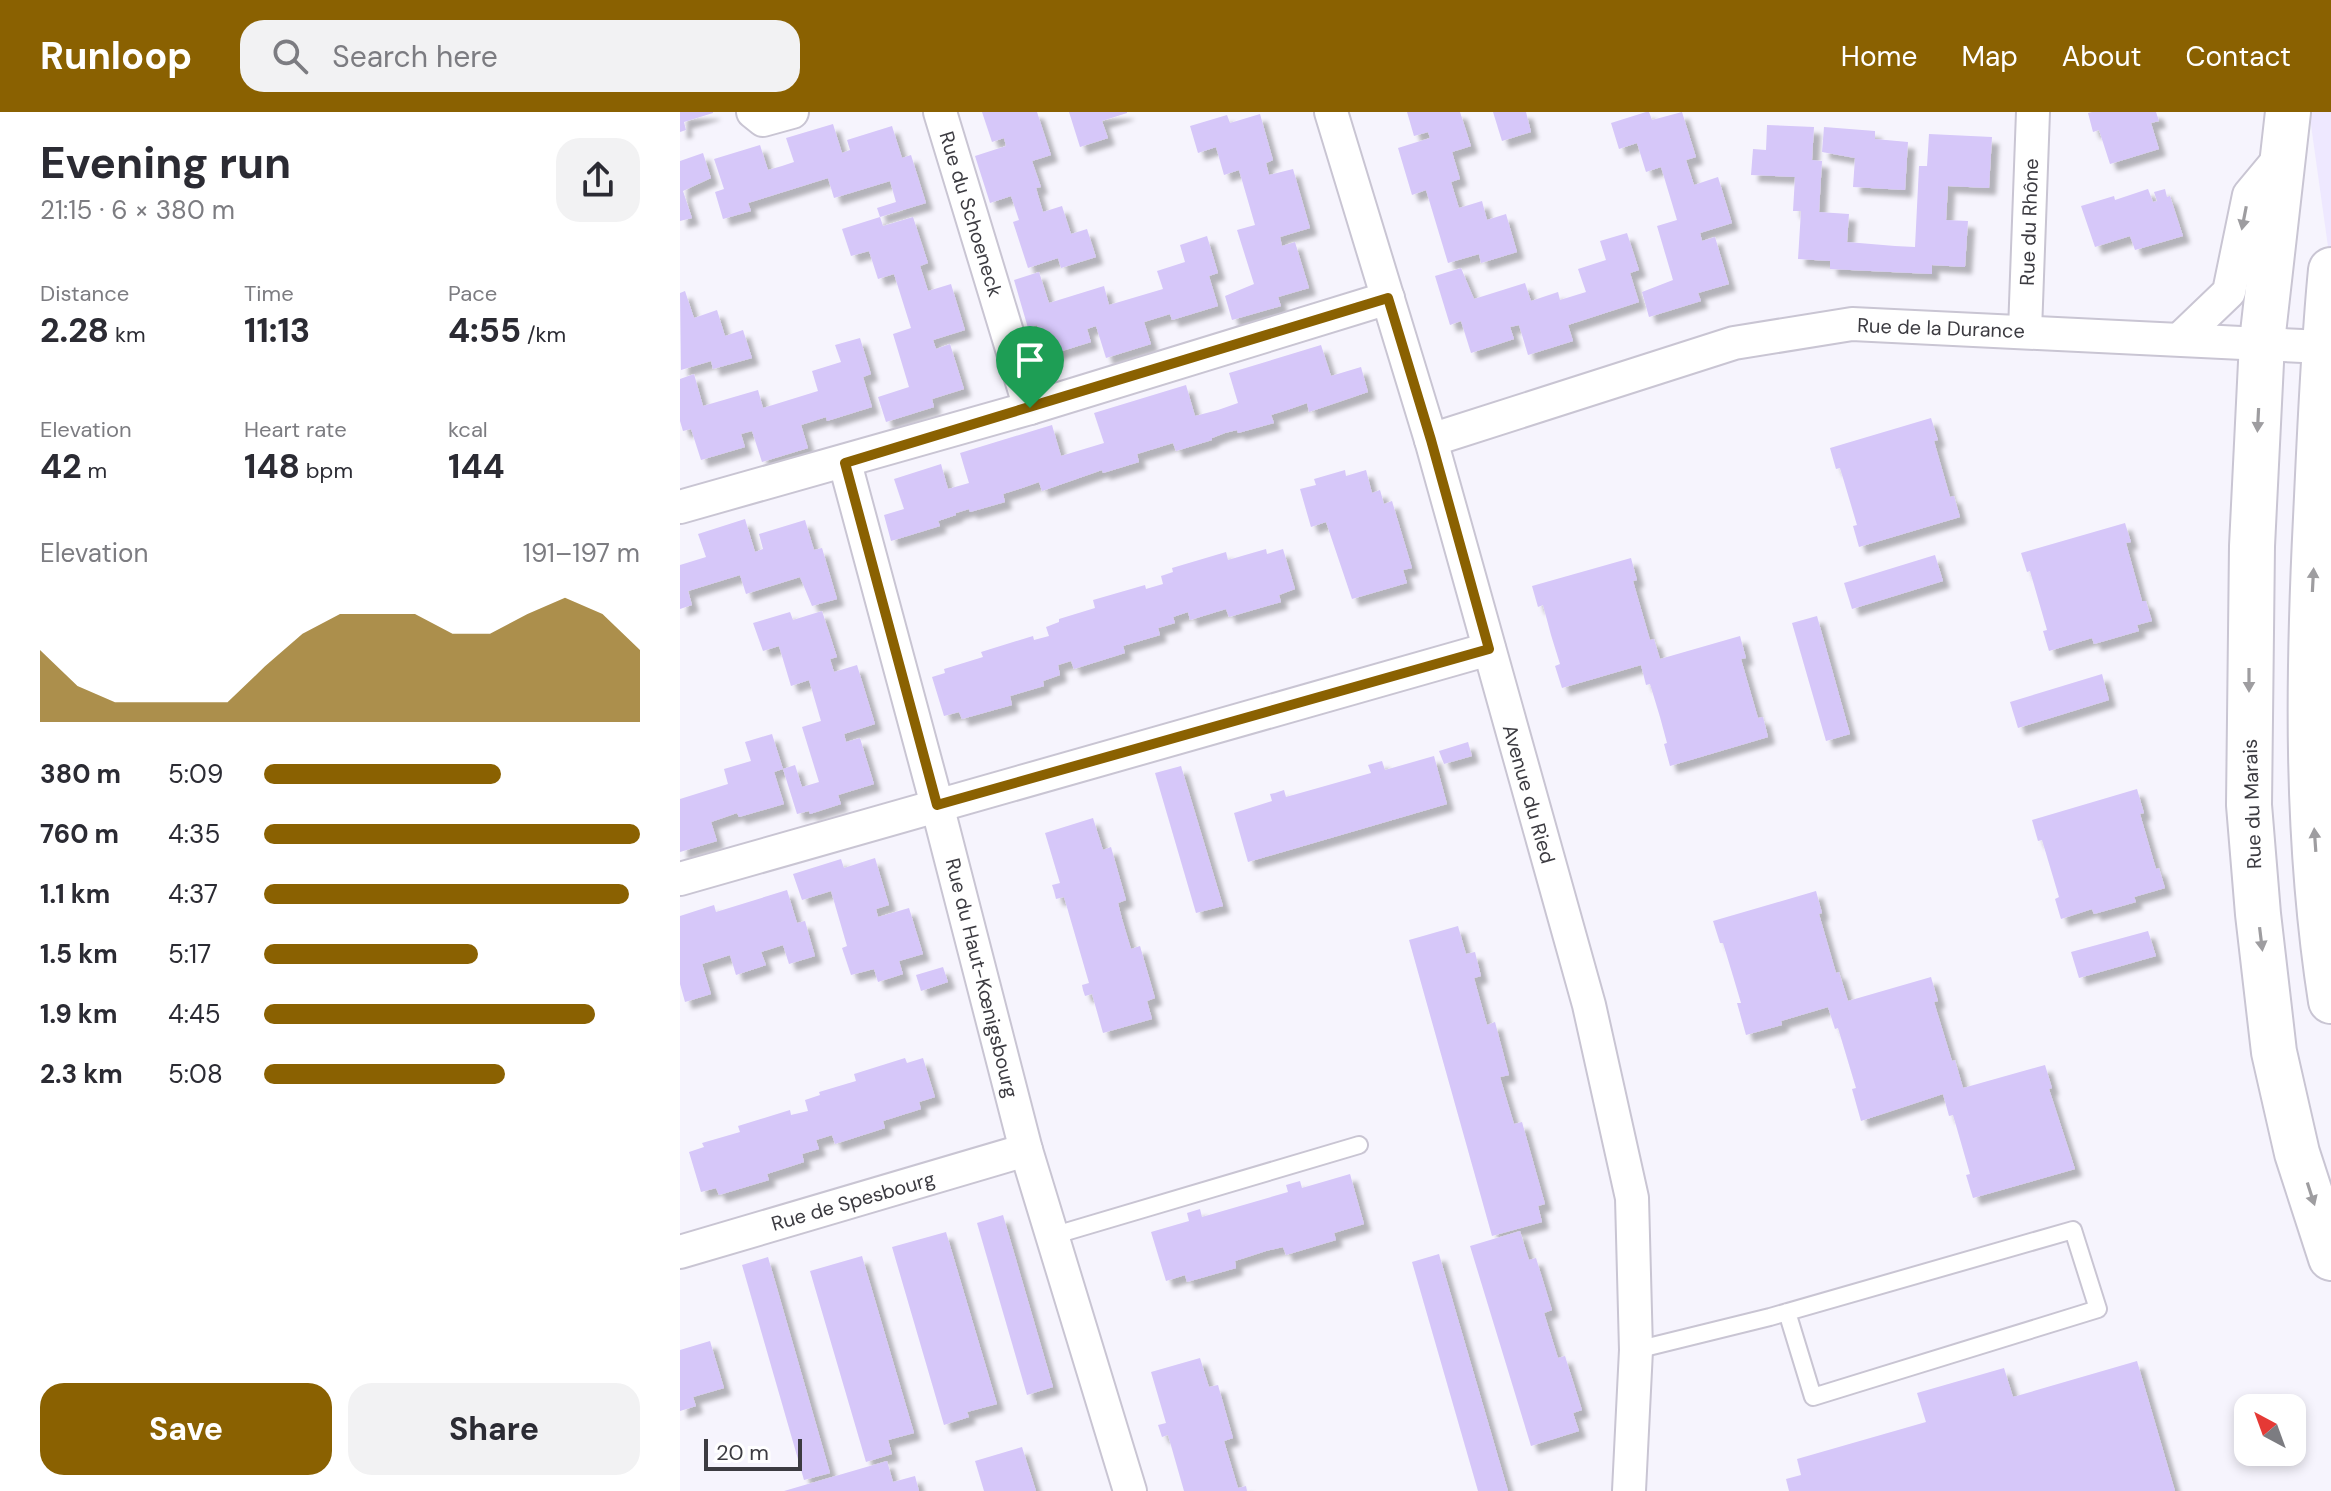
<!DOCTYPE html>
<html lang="en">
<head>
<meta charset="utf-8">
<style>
	:root { --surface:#fff; --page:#f2f2f3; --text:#2b2b33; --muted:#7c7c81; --accent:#8a6101 }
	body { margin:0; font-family:"DM Sans",sans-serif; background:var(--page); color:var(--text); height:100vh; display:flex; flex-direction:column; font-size:30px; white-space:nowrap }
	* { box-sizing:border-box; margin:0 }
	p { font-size:26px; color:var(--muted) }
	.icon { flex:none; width:44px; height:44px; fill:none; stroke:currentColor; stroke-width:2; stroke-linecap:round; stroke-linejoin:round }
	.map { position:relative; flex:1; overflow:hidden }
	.panel { display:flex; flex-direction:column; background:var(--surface); width:680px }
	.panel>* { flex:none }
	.needle { width:52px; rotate:319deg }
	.tools { position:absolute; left:1554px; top:1282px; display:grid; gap:16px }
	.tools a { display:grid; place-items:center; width:72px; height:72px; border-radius:16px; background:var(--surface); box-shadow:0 4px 12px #0003; font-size:40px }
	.scale { position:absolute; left:24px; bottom:20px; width:98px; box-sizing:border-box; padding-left:8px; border:4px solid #3c3b41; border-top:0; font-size:22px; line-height:28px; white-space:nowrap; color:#3c3b41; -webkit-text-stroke:6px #fff; paint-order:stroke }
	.pin { position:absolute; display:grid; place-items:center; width:68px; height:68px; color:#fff; margin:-82px -34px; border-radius:50% 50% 50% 0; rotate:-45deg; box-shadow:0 0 8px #0007 }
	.pin .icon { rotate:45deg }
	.round { display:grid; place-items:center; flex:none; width:84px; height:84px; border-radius:24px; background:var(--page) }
	.summary { display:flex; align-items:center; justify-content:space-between; height:136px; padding:0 40px }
	h1 { font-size:44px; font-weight:700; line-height:60px }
	.stats { display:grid; grid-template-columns:repeat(3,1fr); gap:12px; height:136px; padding:8px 40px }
	.stats div { display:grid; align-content:center }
	.stats b { font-size:34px; font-weight:700 }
	.stats small { font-size:22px; font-weight:400 }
	.stats p { font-size:22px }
	.chart { height:224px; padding:16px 40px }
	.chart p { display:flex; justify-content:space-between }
	.chart svg { width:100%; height:144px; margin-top:8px; fill:var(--accent); opacity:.7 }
	.primary-button { display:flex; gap:16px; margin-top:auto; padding:16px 40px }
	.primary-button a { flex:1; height:92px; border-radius:24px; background:var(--accent); color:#fff; font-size:32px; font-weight:700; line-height:92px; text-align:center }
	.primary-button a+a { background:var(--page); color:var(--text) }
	ul { padding:0 40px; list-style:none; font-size:26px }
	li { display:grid; grid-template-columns:128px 96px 1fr; align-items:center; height:60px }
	li i { height:20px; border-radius:10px; background:var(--accent) }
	header { display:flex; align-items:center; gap:48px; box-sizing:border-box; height:112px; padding:0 40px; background:var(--accent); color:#fff }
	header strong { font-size:38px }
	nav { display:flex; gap:44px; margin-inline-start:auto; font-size:28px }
	.search { width:560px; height:72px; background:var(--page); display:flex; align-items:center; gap:20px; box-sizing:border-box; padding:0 28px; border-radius:24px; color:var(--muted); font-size:30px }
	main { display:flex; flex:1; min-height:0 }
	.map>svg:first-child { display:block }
	.built { fill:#eee8ff }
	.building { fill:#d6c7f9; filter:url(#shadow) }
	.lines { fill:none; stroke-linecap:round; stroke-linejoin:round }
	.lane-casing { stroke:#c9c5d3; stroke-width:20 }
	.street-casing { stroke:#c9c5d3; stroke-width:36 }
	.primary-casing { stroke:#c9c5d3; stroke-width:48 }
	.lane { stroke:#fff; stroke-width:16 }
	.street { stroke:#fff; stroke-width:32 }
	.primary { stroke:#fff; stroke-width:44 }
	.oneway { fill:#9e9da0 }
	.route-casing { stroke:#fff; stroke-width:16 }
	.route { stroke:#8a6101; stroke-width:10 }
	.labels { text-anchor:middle; stroke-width:6; stroke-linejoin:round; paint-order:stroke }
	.street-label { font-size:20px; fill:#3c3b41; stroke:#fff }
</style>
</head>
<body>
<header>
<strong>Runloop</strong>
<div class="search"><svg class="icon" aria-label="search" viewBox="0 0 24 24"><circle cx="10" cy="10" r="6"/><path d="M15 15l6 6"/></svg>Search here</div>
<nav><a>Home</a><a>Map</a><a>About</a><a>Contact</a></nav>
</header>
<main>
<section class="panel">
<div class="summary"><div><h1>Evening run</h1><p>21:15 · 6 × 380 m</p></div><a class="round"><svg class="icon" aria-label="share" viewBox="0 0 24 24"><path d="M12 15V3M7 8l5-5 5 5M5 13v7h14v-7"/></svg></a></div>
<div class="stats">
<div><p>Distance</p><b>2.28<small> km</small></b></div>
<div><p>Time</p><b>11:13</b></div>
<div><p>Pace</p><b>4:55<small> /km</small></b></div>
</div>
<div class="stats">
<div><p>Elevation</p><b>42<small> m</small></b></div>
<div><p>Heart rate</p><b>148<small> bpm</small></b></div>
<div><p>kcal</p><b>144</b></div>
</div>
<div class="chart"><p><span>Elevation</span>191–197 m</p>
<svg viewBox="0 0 160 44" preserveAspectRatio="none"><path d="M0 44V22L10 33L20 38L30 38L40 38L50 38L60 27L70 17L80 11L90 11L100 11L110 17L120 17L130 11L140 6L150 11L160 22V44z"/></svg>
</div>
<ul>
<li><b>380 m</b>5:09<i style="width:63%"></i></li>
<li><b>760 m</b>4:35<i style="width:100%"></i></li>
<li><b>1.1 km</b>4:37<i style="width:97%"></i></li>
<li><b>1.5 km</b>5:17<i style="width:57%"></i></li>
<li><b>1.9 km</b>4:45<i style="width:88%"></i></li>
<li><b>2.3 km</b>5:08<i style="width:64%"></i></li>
</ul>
<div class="primary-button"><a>Save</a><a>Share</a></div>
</section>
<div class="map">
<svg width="1651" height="1379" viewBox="0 0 1651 1379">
	<defs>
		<filter id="shadow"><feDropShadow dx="7" dy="7" stdDeviation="2" flood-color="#0004"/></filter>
	</defs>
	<rect width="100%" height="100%" fill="#f6f4fd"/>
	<path class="built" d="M1631,0H1651V156L1630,6Z"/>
	<g class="building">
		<path d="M0,0H33V1L4,10L6,18L0,20Z"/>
		<path d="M302,0H357L371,43L352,49L361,75L356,76L363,100L382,94L391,122L407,117L416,145L381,156L378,146L348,156L333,110L339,108L331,84L310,91L295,44L326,34L324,26L312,30Z"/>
		<path d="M389,0H447V1L422,9L428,26L400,35Z"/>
		<path d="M727,0H780L791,34L772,40L780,67L771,70L779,96L802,89L807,108L826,102L837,140L801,151L799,142L768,151L746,78L732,83L718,36L750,26L748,20L734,24Z"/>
		<path d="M813,0H846L851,20L822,29Z"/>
		<path d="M966,0H969L972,8L1002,0L1016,45L1006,48L1014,73L1038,65L1052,111L1020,121L1022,129L1035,125L1049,172L1018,181L1021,189L969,205L962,180L993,168L977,114L997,108L981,55L966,60L957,31L939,37L931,11Z"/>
		<path d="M1412,0H1476L1479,9L1471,11L1479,37L1430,52L1419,18L1413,20L1408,1Z"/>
		<path d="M580,2L593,48L586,51L589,63L613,57L630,116L600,125L602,134L615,130L629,176L598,185L601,194L552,208L545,184L574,172L557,118L575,113L559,58L544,63L536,35L518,41L510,14L547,3L550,11Z"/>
		<path d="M153,12L162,41L170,38L167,28L212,14L222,46L231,43L246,91L200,105L203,114L233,105L248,151L240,154L248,179L271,172L285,218L253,228L256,237L270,232L284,277L252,287L254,295L206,310L198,285L229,275L213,222L231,216L214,162L198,167L189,139L171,144L162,117L200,105L197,96L216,90L210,69L154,86L148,66L68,91L71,99L43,107L35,80L44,77L34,47L80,33L88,58L102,54L114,50L106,26Z"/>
		<path d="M1087,13L1134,15L1132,48L1142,49L1139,100L1169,102L1167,130L1215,134L1235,135L1239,54H1247L1249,22L1312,25L1309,76L1268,74L1266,108L1288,109L1285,155L1252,153V162L1150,157V149L1118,147L1121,99H1113L1115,65L1071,63L1073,37L1086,38Z"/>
		<path d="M1144,15L1195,19V27L1228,30L1225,78L1173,75L1175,46L1142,40Z"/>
		<path d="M23,41L31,66L3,79L12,106L0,109V49Z"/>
		<path d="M1468,77L1473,90L1477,89L1474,80L1485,77L1487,85L1490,84L1503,124L1455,138L1450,124L1415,135L1401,94L1434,84L1435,88Z"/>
		<path d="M947,121L959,158L950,161L959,190L888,213L893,229L848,243L839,213L830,215L834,227L791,241L781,209L770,213L755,164L781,156L794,187L845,171L851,189L878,180L880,188L906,180L898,157L926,148L920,129Z"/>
		<path d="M527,124L538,161L529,164L538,194L492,208L490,202L464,210L471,232L426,246L416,214L407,217L411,230L366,244L357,213L348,216L334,168L359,160L369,191L424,174L429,193L483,177L477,159L505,150L500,133Z"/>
		<path d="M5,179L14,206L37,198L45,224L63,218L72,246L33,257L31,249L1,258L0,181Z"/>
		<path d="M180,226L191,262L183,265L192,295L147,309L146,305L121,313L128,336L82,350L72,319L61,322L65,335L21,348L11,317L3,319L0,309V267L14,262L23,294L78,278L83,296L138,279L132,259L161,250L155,233Z"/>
		<path d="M641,233L651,264L681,255L688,280L629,300L627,291L610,297L591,303L594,311L558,321L557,318L545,321L532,326V328L496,339L493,331L457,342L459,350L423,361L422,358L362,379L359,370L342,376L323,382L325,390L290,400L289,397L276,401V403L258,409L260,414L211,429L204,403L224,397L214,367L261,352L268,377L289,371L280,341L372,313L381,344L424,331L414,301L506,273L515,304L538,298L558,291L549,261Z"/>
		<path d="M1251,306L1258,328L1254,329L1270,385L1274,384L1280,405L1179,435L1173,414L1177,413L1160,356L1156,357L1150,336Z"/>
		<path d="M665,358L666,364L686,358L692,381L700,378L704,392L712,389L732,456L723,458L727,471L672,487L646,410L631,415L620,377L636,373L634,367Z"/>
		<path d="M65,407L75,440L83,437L79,422L125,408L134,438L142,436L157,487L132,494L120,465L66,482L60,463L8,479L12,493L0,497V453L26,445L18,422Z"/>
		<path d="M1445,411L1451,430L1446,431L1462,489H1466L1472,509L1457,513L1459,519L1414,532L1412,526L1369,539L1363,519L1367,518L1350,459L1347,460L1341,441Z"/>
		<path d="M586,437L587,442L603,437L615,477L599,483L601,490L549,505L546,497L510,508L508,500L493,505L495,511L478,516L480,523L443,534L445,541L394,557L391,549L378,553L380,563L363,569L364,574L330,584L332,593L282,607L279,600L264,604L252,565L265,561L264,557L303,545L301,540L353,524L354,528L369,524L366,515L379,510V507L415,496L413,488L465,473L466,477L483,472L481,464L493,460L492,456L546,440L548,448Z"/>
		<path d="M1255,443L1263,469L1172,497L1164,471Z"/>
		<path d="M951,446L957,468L953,469L970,528L974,527L980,547L1060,524L1066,546L1061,547L1078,606L1083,605L1088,625L990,654L984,632L987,631L980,605L970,572L966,573L961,553L882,576L875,554L880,552L871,523L863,493L858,495L852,474Z"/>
		<path d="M142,499L157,545L150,547L154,560L177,553L195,612L164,622L166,630L180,626L194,672L158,683L161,692L130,702L129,699L117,702L103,657L115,653L122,675L139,670L122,615L141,609L129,568L111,574L99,534L83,539L73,511L110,500L113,508Z"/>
		<path d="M1137,504L1170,622L1146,629L1112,511Z"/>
		<path d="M1422,562L1429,588L1338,616L1330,590Z"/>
		<path d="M92,622L103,657L94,660L104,692L59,705L57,701L31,710L37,729L0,740V687L48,672L44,657L71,649L65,630Z"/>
		<path d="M788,630L792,644L764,652L759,639Z"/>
		<path d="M754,644L767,692L568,750L554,701L592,689L590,682L595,681L604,678L606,685L691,661L688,653L702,649L705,658Z"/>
		<path d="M501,654L543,794L516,801L475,661Z"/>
		<path d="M1457,677L1464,701L1460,702L1476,757L1479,756L1485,776L1454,785L1456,790L1414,802L1412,797L1381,807L1375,787L1379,785L1362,728L1358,729L1352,708Z"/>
		<path d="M413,706L423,738L431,735L446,788L438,791L442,807L451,837L460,834L475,886L467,889L472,907L423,921L412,882L405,884L403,878L402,873L409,871L384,785L376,787L374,779L372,773L380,771L365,721Z"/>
		<path d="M195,746L209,793L196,797L198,805L229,796L243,842L219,849L223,862L198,870L194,857L171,863L162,836L167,834L151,779L122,788L113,762L161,747L164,756Z"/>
		<path d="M107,778L117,811L125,809L135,844L109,852L103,833L81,840L86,853L56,863L50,843L22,852L31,882L5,890L0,872V804L34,793L36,800Z"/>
		<path d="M1136,779L1142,801L1139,802L1156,861L1159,860L1168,889L1251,865L1258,889L1254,890L1272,949L1275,948L1283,976L1365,953L1372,976L1369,977L1395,1057L1293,1086L1286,1063L1290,1062L1273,1003L1269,1004L1263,982L1181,1009L1172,977L1176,976L1158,916L1155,917L1148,895L1101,909L1102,913L1066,923L1057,891H1061L1053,864L1043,831H1040L1033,809Z"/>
		<path d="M778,814L786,842L795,840L801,864L794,866L807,913L815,910L829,963L820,965L834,1012L842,1010L865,1092L858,1094L862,1110L812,1124L729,828Z"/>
		<path d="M1468,819L1476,844L1399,866L1391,840Z"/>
		<path d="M263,855L268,870L241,879L236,863Z"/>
		<path d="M225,946L227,951L243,946L255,985L239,990L241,997L203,1009L205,1016L155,1032L152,1023L136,1028L139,1037L122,1042L124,1050L87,1062L89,1068L39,1083L36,1076L21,1080L9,1040L24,1035L22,1031L60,1020L58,1014L110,998L111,1003L128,999L125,988L140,983L139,980L176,969L174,962Z"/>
		<path d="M670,1062L684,1112L654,1121L656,1128L606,1143L603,1135L586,1139L555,1149L556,1156L507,1170L505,1163L486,1169L471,1120L509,1109L507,1101L520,1097L522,1105L608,1080L606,1073L620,1069L622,1076Z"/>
		<path d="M323,1103L373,1275L347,1283L297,1111Z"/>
		<path d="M840,1119L849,1148L856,1146L872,1198L864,1201L878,1246L885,1244L902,1298L893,1301L899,1319L851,1334L790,1134Z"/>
		<path d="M266,1120L317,1292L287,1300L289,1305L264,1313L212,1135Z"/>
		<path d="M759,1142L828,1379H798L732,1150Z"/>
		<path d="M182,1144L234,1321L208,1328L212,1342L186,1350L130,1159Z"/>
		<path d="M88,1145L150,1361L124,1368L62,1153Z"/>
		<path d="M30,1229L44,1276L13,1285L16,1294L0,1299V1238Z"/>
		<path d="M520,1246L529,1275L538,1273L553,1326L544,1329L558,1376L566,1374L567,1379H504L488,1323L482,1325L478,1313L486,1311L471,1260Z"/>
		<path d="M1457,1249L1495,1379H1109L1106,1367L1121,1363L1117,1347L1246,1310L1237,1281L1324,1256L1333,1285Z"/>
		<path d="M342,1335L356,1379H304L295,1349Z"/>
		<path d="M207,1349L213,1370L235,1364L239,1379H104Z"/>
	</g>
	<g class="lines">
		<defs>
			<g id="lane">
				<path d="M372,1124L679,1033"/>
				<path d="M956,1238L1090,1205L1393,1118L1418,1197L1133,1285L1107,1200"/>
			</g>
			<g id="street">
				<path d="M73,0L83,8L112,0"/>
				<path d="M260,0L350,296"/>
				<path d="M651,0L751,328L909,893L952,1086L956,1238L949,1379"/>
				<path d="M1345,219L1353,0"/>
				<path d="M1501,226L1549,180L1569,83L1604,41"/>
				<path d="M751,328L1054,231L1172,212L1644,235"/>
				<path d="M165,351L257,693L346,1038L450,1379"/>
				<path d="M0,395L350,296L708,186"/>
				<path d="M0,767L809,537"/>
				<path d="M0,1140L346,1038"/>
			</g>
			<g id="primary">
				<path d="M1608,0L1582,230L1572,434L1569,693L1578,802L1594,940L1617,1041L1651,1146"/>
				<path d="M1651,158C1643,240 1640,323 1636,406C1628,567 1626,729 1651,889"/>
			</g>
		</defs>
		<use href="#lane" class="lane-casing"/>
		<use href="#street" class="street-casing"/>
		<use href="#primary" class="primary-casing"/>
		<use href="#lane" class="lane"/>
		<use href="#street" class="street"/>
		<use href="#primary" class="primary"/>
	</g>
	<defs><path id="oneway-solid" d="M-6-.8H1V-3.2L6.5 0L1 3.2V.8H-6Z" transform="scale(2)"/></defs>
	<g class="oneway">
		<use href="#oneway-solid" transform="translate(1564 106) rotate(101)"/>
		<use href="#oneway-solid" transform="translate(1578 308) rotate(93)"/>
		<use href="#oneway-solid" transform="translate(1633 468) rotate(-87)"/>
		<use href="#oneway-solid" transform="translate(1569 568) rotate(90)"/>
		<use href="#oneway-solid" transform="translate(1635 728) rotate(-94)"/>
		<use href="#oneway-solid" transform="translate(1581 827) rotate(83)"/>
		<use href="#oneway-solid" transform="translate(1631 1082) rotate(72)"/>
	</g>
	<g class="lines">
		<defs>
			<path id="route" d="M708,186L751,328L809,537L257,693L165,351Z"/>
		</defs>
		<use href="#route" class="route-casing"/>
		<use href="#route" class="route"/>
	</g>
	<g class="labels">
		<g class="street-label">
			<text transform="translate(291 102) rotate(73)" y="7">Rue du Schoeneck</text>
			<text transform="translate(1349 110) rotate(-88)" y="7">Rue du Rhône</text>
			<text transform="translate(1261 216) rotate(2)" y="7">Rue de la Durance</text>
			<text transform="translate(849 682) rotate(74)" y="7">Avenue du Ried</text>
			<text transform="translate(1572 692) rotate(-92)" y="7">Rue du Marais</text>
			<text transform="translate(302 866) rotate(76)" y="7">Rue du Haut-Kœnigsbourg</text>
			<text transform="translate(173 1089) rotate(-16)" y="7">Rue de Spesbourg</text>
		</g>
	</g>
</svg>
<div class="tools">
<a><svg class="needle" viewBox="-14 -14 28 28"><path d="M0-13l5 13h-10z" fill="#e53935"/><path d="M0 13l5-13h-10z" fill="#7c7c81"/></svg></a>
</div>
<div class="scale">20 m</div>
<div class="pin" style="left:350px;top:296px;background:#1e9e55"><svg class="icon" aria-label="arrive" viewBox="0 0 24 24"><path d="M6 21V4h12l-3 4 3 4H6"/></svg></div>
</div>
</main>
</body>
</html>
